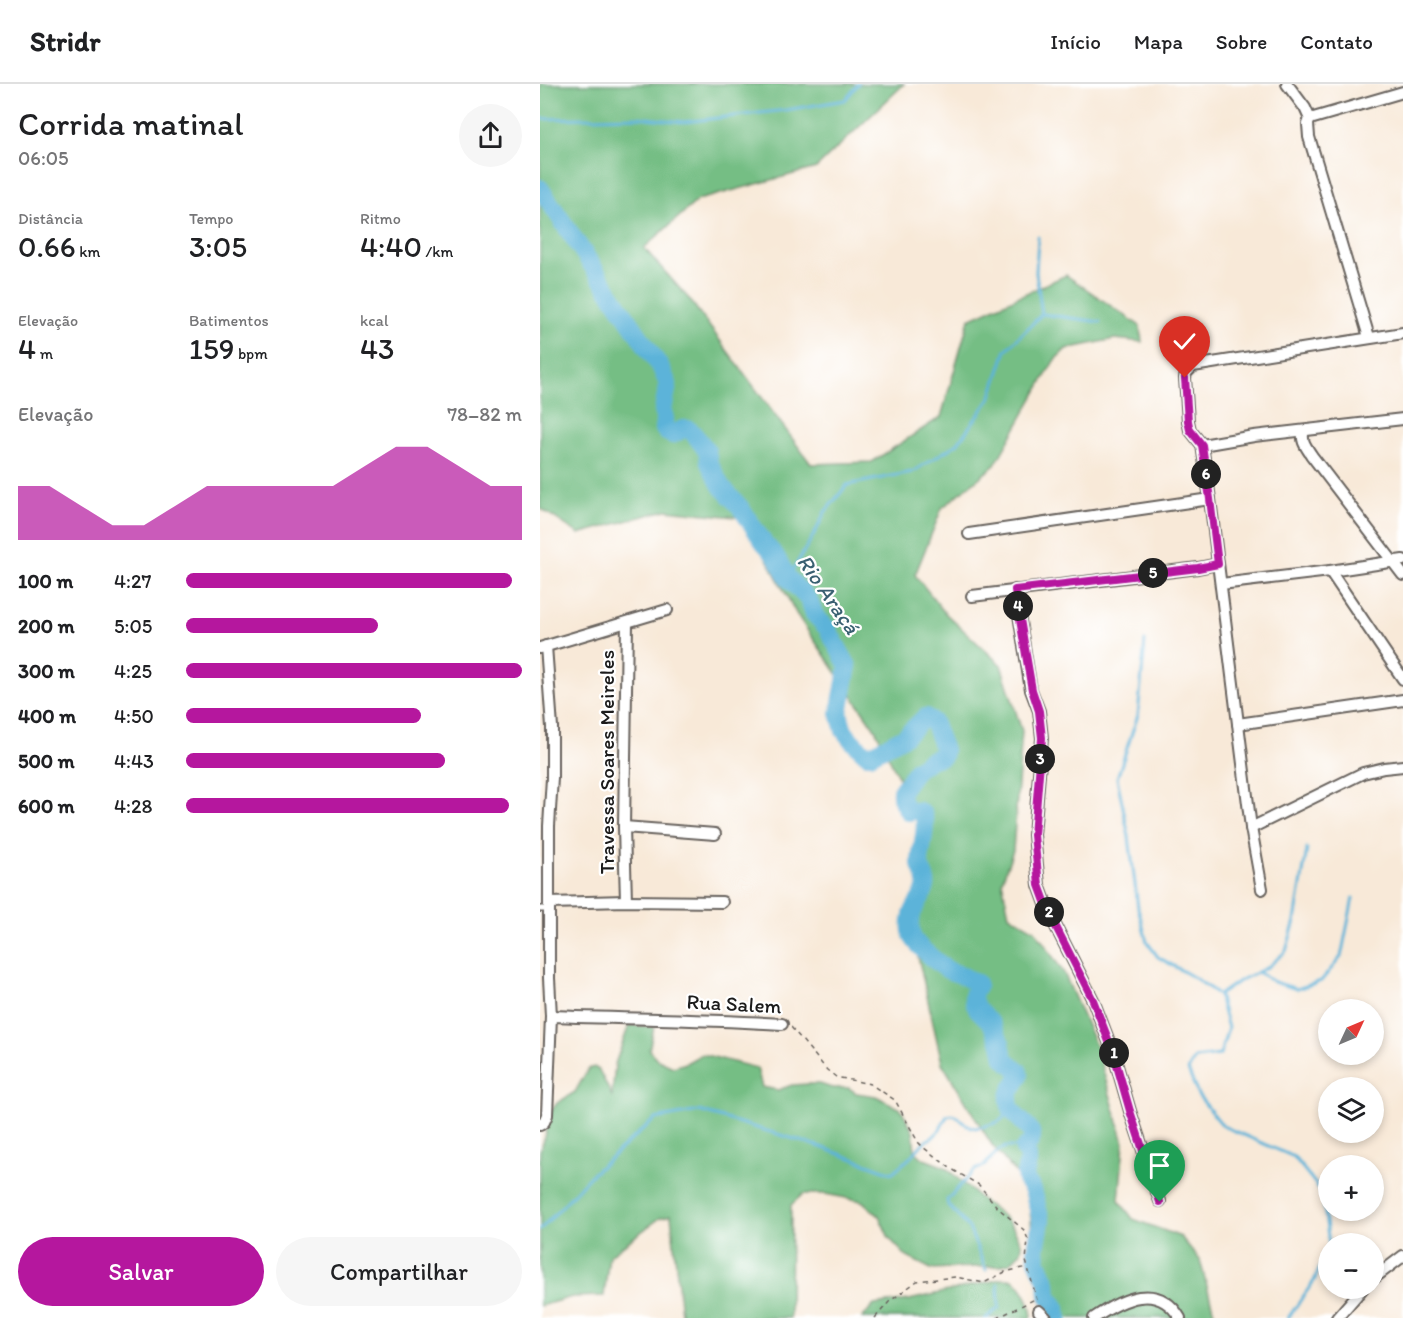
<!DOCTYPE html>
<html lang="pt">
<head>
<meta charset="utf-8">
<style>
	:root { --surface:#fff; --page:#f6f6f6; --text:#202124; --muted:#757577; --line:#e0e0e0; --accent:#b5179e }
	body { margin:0; font-family:Itim,sans-serif; background:var(--page); color:var(--text); height:100vh; display:flex; flex-direction:column; font-size:22px; white-space:nowrap }
	* { box-sizing:border-box; margin:0 }
	p { font-size:20px; color:var(--muted) }
	.icon { flex:none; width:33px; height:33px; fill:none; stroke:currentColor; stroke-width:2; stroke-linecap:round; stroke-linejoin:round }
	.map { position:relative; flex:1; overflow:hidden }
	.details { display:flex; flex-direction:column; background:var(--surface); width:540px }
	.details>* { flex:none }
	.needle { width:39px; rotate:46deg }
	.fabs { position:absolute; left:778px; top:915px; display:grid; gap:12px }
	.fabs a { display:grid; place-items:center; width:66px; height:66px; border-radius:50%; background:var(--surface); box-shadow:0 3px 9px #0003; font-size:30px }
	.pin { position:absolute; display:grid; place-items:center; width:51px; height:51px; color:#fff; margin:-62px -26px; border-radius:50% 50% 50% 0; rotate:-45deg; box-shadow:0 0 6px #0007 }
	.pin .icon { rotate:45deg }
	.km { position:absolute; width:30px; height:30px; margin:-15px; border-radius:50%; background:#222; color:#fff; font-size:16px; line-height:30px; text-align:center }
	.round { display:grid; place-items:center; flex:none; width:63px; height:63px; border-radius:32px; background:var(--page) }
	.summary { display:flex; align-items:center; justify-content:space-between; height:102px; padding:0 18px }
	h1 { font-size:33px; font-weight:600; line-height:45px }
	.figures { display:grid; grid-template-columns:repeat(3,1fr); gap:9px; height:102px; padding:6px 18px }
	.figures div { display:grid; align-content:center }
	.figures b { font-size:30px; font-weight:600 }
	.figures small { font-size:16px; font-weight:400 }
	.figures p { font-size:16px }
	.chart { height:168px; padding:12px 18px }
	.chart p { display:flex; justify-content:space-between }
	.chart svg { width:100%; height:108px; margin-top:6px; fill:var(--accent); opacity:.7 }
	.cta { display:flex; gap:12px; margin-top:auto; padding:12px 18px }
	.cta a { flex:1; height:69px; border-radius:36px; background:var(--accent); color:#fff; font-size:24px; font-weight:600; line-height:69px; text-align:center }
	.cta a+a { background:var(--page); color:var(--text) }
	ul { padding:0 18px; list-style:none; font-size:20px }
	li { display:grid; grid-template-columns:96px 72px 1fr; align-items:center; height:45px }
	li i { height:15px; border-radius:8px; background:var(--accent) }
	header { display:flex; align-items:center; gap:36px; box-sizing:border-box; height:84px; padding:0 30px; background:var(--surface); border-bottom:2px solid var(--line) }
	header strong { font-size:28px }
	nav { display:flex; gap:33px; margin-inline-start:auto; font-size:21px }
	main { display:flex; flex:1; min-height:0 }
	.map>svg:first-child { display:block }
	.forest { fill:#75be84; stroke:#486d50; stroke-width:1.5 }
	.lines { fill:none; stroke-linecap:round; stroke-linejoin:round }
	.stream { stroke:#5cb3d9; stroke-width:3 }
	.river { stroke:#5cb3d9; stroke-width:18 }
	.service-casing { stroke:#69645e; stroke-width:8 }
	.minor-casing { stroke:#69645e; stroke-width:14 }
	.path { stroke:#69645e; stroke-width:1.5; stroke-dasharray:4.5 4.5; stroke-linecap:butt }
	.service { stroke:#fff; stroke-width:5 }
	.minor { stroke:#fff; stroke-width:10 }
	.route-casing { stroke:#fff; stroke-width:12 }
	.route { stroke:#b5179e; stroke-width:8 }
	.labels { text-anchor:middle; stroke-width:4.5; stroke-linejoin:round; paint-order:stroke }
	.street-label { font-size:21px; fill:#1c1c1c; stroke:#fff }
	.water-label { font-size:22px; font-style:italic; fill:#396071; stroke:#fff }
</style>
</head>
<body>
<header>
<strong>Stridr</strong>
<nav><a>Início</a><a>Mapa</a><a>Sobre</a><a>Contato</a></nav>
</header>
<main>
<section class="details">
<div class="summary"><div><h1>Corrida matinal</h1><p>06:05</p></div><a class="round"><svg class="icon" aria-label="share" viewBox="0 0 24 24"><path d="M12 15V3M7 8l5-5 5 5M5 13v7h14v-7"/></svg></a></div>
<div class="figures">
<div><p>Distância</p><b>0.66<small> km</small></b></div>
<div><p>Tempo</p><b>3:05</b></div>
<div><p>Ritmo</p><b>4:40<small> /km</small></b></div>
</div>
<div class="figures">
<div><p>Elevação</p><b>4<small> m</small></b></div>
<div><p>Batimentos</p><b>159<small> bpm</small></b></div>
<div><p>kcal</p><b>43</b></div>
</div>
<div class="chart"><p><span>Elevação</span>78–82 m</p>
<svg viewBox="0 0 160 44" preserveAspectRatio="none"><path d="M0 44V22L10 22L20 30L30 38L40 38L50 30L60 22L70 22L80 22L90 22L100 22L110 14L120 6L130 6L140 14L150 22L160 22V44z"/></svg>
</div>
<ul>
<li><b>100 m</b>4:27<i style="width:97%"></i></li>
<li><b>200 m</b>5:05<i style="width:57%"></i></li>
<li><b>300 m</b>4:25<i style="width:100%"></i></li>
<li><b>400 m</b>4:50<i style="width:70%"></i></li>
<li><b>500 m</b>4:43<i style="width:77%"></i></li>
<li><b>600 m</b>4:28<i style="width:96%"></i></li>
</ul>
<div class="cta"><a>Salvar</a><a>Compartilhar</a></div>
</section>
<div class="map">
<svg width="863" height="1234" viewBox="0 0 863 1234">
	<rect width="100%" height="100%" fill="#fff"/>
	<filter id="ink" filterUnits="userSpaceOnUse"><feTurbulence type="fractalNoise" baseFrequency=".0167" numOctaves="2"/><feDisplacementMap in="SourceGraphic" scale="12" xChannelSelector="R" yChannelSelector="G"/><feConvolveMatrix kernelMatrix="1 2 1 2 8 2 1 2 1" color-interpolation-filters="sRGB"/></filter>
	<filter id="wash" filterUnits="userSpaceOnUse"><feTurbulence type="fractalNoise" baseFrequency=".008" numOctaves="4" result="noise"/><feDisplacementMap in="SourceGraphic" scale="24" xChannelSelector="R" yChannelSelector="G"/><feGaussianBlur stdDeviation="1.35" result="paint"/><feColorMatrix in="noise" values="0 0 0 0 0 0 0 0 0 0 0 0 0 0 0 0 0 1.4 0 .05"/><feComposite in="paint" operator="in"/></filter>
	<g filter="url(#wash)">
		<rect width="100%" height="100%" fill="#f8e9d8"/>
		<g class="forest">
			<path d="M0,0H364L276,84L158,116L104,164L150,216L271,380L332,378L401,333L429,235L526,191L600,242L602,258L575,255L526,265L514,277L455,381L402,424L375,491L405,529L461,581L482,647L473,766L462,797L469,831L495,846L524,889L556,962L584,1059L579,1116L593,1135L641,1153L660,1176L675,1232L674,1234H525L495,1182L488,1104L452,1061L402,979L372,846L387,752L335,645L257,531L205,434L126,426L39,450L0,424Z"/>
			<path d="M89,941L114,943L109,966L118,976L133,983L146,979L162,970L217,984L222,1003L238,1006L252,1001L268,1000H280L292,1004H309L316,1009L336,1012L361,1025L373,1047L375,1067L384,1075L405,1083L444,1118L456,1126L467,1136L474,1145L482,1161L481,1168L470,1179L459,1182L391,1185L367,1173L349,1154L339,1132L322,1117L285,1110H263L251,1121L250,1234H145L141,1231L131,1131L120,1134L69,1172L64,1212L32,1213L0,1222V1067L5,1053L11,1027L17,1019L35,1008L48,985L54,983L59,986L72,1012L75,980Z"/>
			<path d="M461,1195H473C484,1205 490,1217 492,1232L489,1234H322L334,1221L369,1216Z"/>
		</g>
		<g class="lines">
			<g class="stream">
				<path d="M0,35L97,33L144,38L246,26L305,16L318,0"/>
				<path d="M498,153L496,189L502,230"/>
				<path d="M248,494L276,447L285,428L307,401L372,388L417,360L450,315L466,266L502,230L560,238"/>
				<path d="M605,557L598,631L577,694L589,753L598,824L607,858L618,873L655,894L679,911L688,944L680,971L655,974L648,986L658,1011L683,1042L754,1073L782,1108L789,1160"/>
				<path d="M718,888L734,898L757,905L781,897L801,873L813,814"/>
				<path d="M679,911L699,897L728,883L746,867L755,837L767,765"/>
				<path d="M0,1146L52,1090L115,1035L159,1027L278,1062L352,1089L372,1072L384,1058L393,1053L399,1047L407,1032C420,1028 421,1040 431,1043C436,1045 440,1043 445,1042C458,1039 467,1035 469,1022"/>
				<path d="M446,1186L429,1144L408,1121L407,1116L430,1091L435,1086L444,1082L459,1066L466,1063H485"/>
				<path d="M446,1234L459,1224L458,1200"/>
				<path d="M671,1234C678,1231 685,1229 691,1234"/>
				<path d="M748,1234L774,1197L789,1164"/>
			</g>
			<path class="river" d="M0,104L121,284L128,300L123,326L125,335L124,345L126,348L132,351L143,345H148L152,348L158,355L167,367L169,379L181,402L200,423L224,459L235,471L248,494L269,516L274,530L287,544L308,582L299,629L304,647L312,657L327,671H330L364,653L383,635L386,633L393,638L404,666L403,672L390,676L376,686L361,707C360,715 364,722 369,728C373,727 376,726 379,727C392,731 379,769 380,780C381,788 388,793 386,802C384,812 373,823 372,831C370,838 370,848 373,854C378,863 399,880 408,886C413,889 419,889 425,893C430,895 431,898 437,899L438,902L435,905L433,911L434,919L438,926L451,939L461,959L464,974L479,987L480,991C477,998 470,1005 469,1013C467,1033 493,1040 492,1053C492,1058 487,1062 484,1065L488,1073V1078L485,1090L486,1096L493,1106L501,1137L496,1165L497,1176L507,1199L508,1212L516,1222L519,1234"/>
		</g>
	</g>
	<g filter="url(#ink)">
		<g class="lines">
			<defs>
				<path id="service" d="M0,825H9"/>
				<g id="minor">
					<path d="M747,0L765,24L770,35L863,8"/>
					<path d="M770,35L768,40L769,53L829,253"/>
					<path d="M764,347C760,357 767,364 772,372L863,491"/>
					<path d="M662,361L714,352L863,335"/>
					<path d="M429,450L670,415"/>
					<path d="M790,487L863,595"/>
					<path d="M681,500L790,487L863,476"/>
					<path d="M475,506L491,606L499,627L502,654L494,751L499,801L510,831L553,916L573,968L590,1027L620,1117"/>
					<path d="M432,512L658,484L678,480"/>
					<path d="M0,564L127,526"/>
					<path d="M698,640L863,616"/>
					<path d="M84,743L175,750"/>
					<path d="M711,744L823,689L844,684L863,682"/>
					<path d="M722,805L711,744L670,415L662,361L650,346L648,337L645,294L646,289L653,282L863,249"/>
					<path d="M86,817L84,743L87,539"/>
					<path d="M9,819L86,817L182,818"/>
					<path d="M11,932C88,935 165,935 242,940"/>
					<path d="M0,1041L4,1038L7,1031L11,932L9,894V742L12,694V643L6,562"/>
					<path d="M834,1194L863,1172"/>
					<path d="M499,1227L506,1234"/>
					<path d="M554,1234C582,1215 618,1197 640,1234"/>
					<path d="M797,1234L823,1204"/>
				</g>
			</defs>
			<use href="#service" class="service-casing"/>
			<use href="#minor" class="minor-casing"/>
			<g class="path">
				<path d="M251,943L287,986L296,993L330,1000L355,1016L378,1058L384,1064L410,1084L439,1101L458,1124L484,1146L488,1155L486,1177L497,1216"/>
				<path d="M335,1234L349,1218L377,1197L416,1193L444,1199L465,1188L487,1183"/>
				<path d="M457,1234L495,1215"/>
			</g>
			<use href="#service" class="service"/>
			<use href="#minor" class="minor"/>
		</g>
	</g>
	<g class="lines" filter="url(#ink)">
		<defs>
			<path id="route" d="M620,1118L590,1027L573,968L553,916L510,831L499,801L494,751L502,654L499,627L492,606L475,506L658,484L678,480L670,415L662,361L650,346L648,337L645,294"/>
		</defs>
		<use href="#route" class="route-casing"/>
		<use href="#route" class="route"/>
	</g>
	<g class="labels">
		<g class="street-label">
			<text transform="translate(67 678) rotate(-90)" y="7">Travessa Soares Meireles</text>
			<text transform="translate(194 920) rotate(3)" y="7">Rua Salem</text>
		</g>
		<g class="water-label">
			<text transform="translate(289 510) rotate(55)" y="8">Rio Araçá</text>
		</g>
	</g>
</svg>
<div class="fabs">
<a><svg class="needle" viewBox="-14 -14 28 28"><path d="M0-13l5 13h-10z" fill="#e53935"/><path d="M0 13l5-13h-10z" fill="#757577"/></svg></a>
<a><svg class="icon" aria-label="layers" viewBox="0 0 24 24"><path d="M12 4l9 5-9 5-9-5zM3 14l9 5 9-5"/></svg></a>
<a>+</a>
<a>−</a>
</div>
<div class="pin" style="left:620px;top:1118px;background:#1e9e55"><svg class="icon" aria-label="arrive" viewBox="0 0 24 24"><path d="M6 21V4h12l-3 4 3 4H6"/></svg></div>
<div class="pin" style="left:645px;top:294px;background:#d93025"><svg class="icon" aria-label="check" viewBox="0 0 24 24"><path d="M5 12l5 5 9-10"/></svg></div>
<b class="km" style="left:574px;top:969px">1</b>
<b class="km" style="left:509px;top:828px">2</b>
<b class="km" style="left:500px;top:675px">3</b>
<b class="km" style="left:478px;top:522px">4</b>
<b class="km" style="left:613px;top:489px">5</b>
<b class="km" style="left:666px;top:390px">6</b>
</div>
</main>
</body>
</html>
